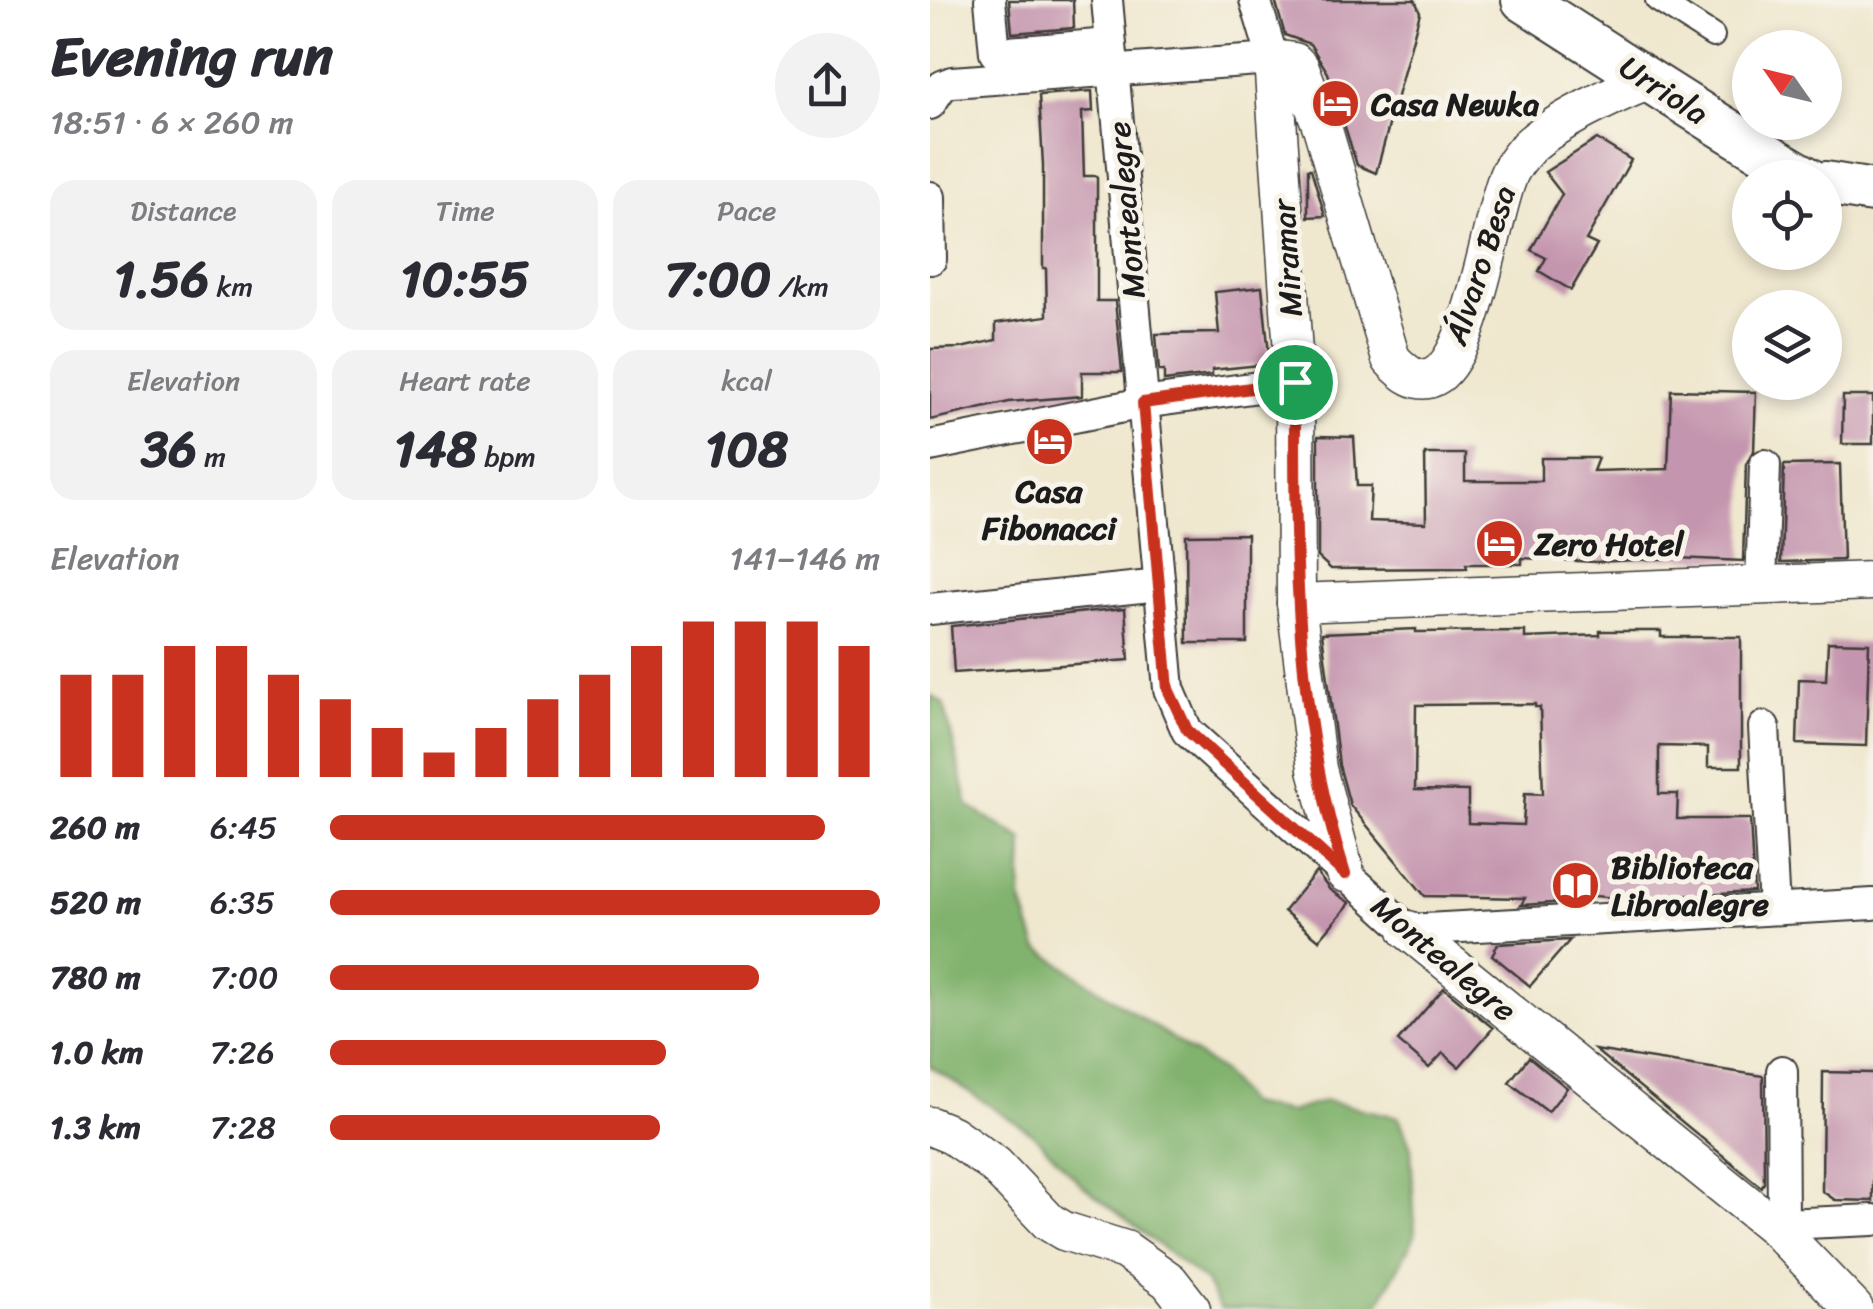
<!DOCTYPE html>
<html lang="en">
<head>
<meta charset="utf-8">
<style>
	:root { --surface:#fff; --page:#f2f2f3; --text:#2b2b33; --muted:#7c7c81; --accent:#c8321e }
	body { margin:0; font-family:Sriracha,sans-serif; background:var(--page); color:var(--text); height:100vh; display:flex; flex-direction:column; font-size:38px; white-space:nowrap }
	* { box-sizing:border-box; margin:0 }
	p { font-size:32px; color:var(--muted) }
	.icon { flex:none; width:55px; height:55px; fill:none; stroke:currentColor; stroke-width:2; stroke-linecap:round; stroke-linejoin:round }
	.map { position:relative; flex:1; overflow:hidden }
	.details { display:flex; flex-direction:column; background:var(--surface); width:930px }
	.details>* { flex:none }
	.needle { width:65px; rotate:304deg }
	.controls { position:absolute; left:802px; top:30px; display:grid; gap:20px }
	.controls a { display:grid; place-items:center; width:110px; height:110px; border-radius:50%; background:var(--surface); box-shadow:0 5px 15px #0003; font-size:50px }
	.pin { position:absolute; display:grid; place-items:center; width:85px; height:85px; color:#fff; margin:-42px; border:5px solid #fff; border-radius:50%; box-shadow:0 2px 10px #0007 }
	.round { display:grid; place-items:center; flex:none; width:105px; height:105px; border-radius:52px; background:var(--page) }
	.summary { display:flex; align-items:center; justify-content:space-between; height:170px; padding:0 50px }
	h1 { font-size:55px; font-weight:700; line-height:75px }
	.figures { display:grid; grid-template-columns:repeat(3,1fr); gap:15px; height:170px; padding:10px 50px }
	.figures div { display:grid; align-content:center; border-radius:25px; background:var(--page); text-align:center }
	.figures b { font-size:50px; font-weight:700 }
	.figures small { font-size:28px; font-weight:400 }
	.figures p { font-size:28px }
	.chart { height:280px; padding:20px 50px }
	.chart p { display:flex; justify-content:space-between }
	.chart svg { width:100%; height:180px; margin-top:10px; stroke:var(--accent); stroke-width:6 }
	ul { padding:0 50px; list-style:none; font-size:32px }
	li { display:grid; grid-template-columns:160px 120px 1fr; align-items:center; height:75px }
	li i { height:25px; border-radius:12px; background:var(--accent) }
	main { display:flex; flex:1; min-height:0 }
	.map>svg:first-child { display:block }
	.forest { fill:#82b36e; stroke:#4f6845; stroke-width:2.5 }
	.building { fill:#c495ae; fill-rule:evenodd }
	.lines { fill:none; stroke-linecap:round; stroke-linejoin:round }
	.pedestrian-casing { stroke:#3c3a37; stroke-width:26 }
	.minor-casing { stroke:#3c3a37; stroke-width:34 }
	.tertiary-casing { stroke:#3c3a37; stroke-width:41 }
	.secondary-casing { stroke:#3c3a37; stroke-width:46 }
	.pedestrian { stroke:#fff; stroke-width:22 }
	.minor { stroke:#fff; stroke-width:30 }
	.tertiary { stroke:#fff; stroke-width:38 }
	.secondary { stroke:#fff; stroke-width:42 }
	.route-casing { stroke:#fff; stroke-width:20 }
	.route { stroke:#c8321e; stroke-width:12 }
	.labels { text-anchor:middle; stroke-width:10; stroke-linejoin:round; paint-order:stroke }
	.street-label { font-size:32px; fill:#1c1c1c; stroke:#f7f3e8 }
	.poi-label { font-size:32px; font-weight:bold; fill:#1c1c1c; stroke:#f7f3e8; text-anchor:start }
</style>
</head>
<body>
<main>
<section class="details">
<div class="summary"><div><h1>Evening run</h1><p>18:51 · 6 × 260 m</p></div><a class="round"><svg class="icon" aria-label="share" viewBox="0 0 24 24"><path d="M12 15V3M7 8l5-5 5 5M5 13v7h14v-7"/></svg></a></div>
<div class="figures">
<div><p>Distance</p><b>1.56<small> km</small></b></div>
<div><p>Time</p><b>10:55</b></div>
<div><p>Pace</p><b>7:00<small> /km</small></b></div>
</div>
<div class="figures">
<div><p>Elevation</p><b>36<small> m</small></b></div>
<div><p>Heart rate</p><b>148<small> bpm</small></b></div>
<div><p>kcal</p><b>108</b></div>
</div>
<div class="chart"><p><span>Elevation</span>141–146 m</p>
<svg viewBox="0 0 160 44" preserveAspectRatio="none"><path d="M5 44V19M15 44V19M25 44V12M35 44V12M45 44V19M55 44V25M65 44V32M75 44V38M85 44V32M95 44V25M105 44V19M115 44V12M125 44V6M135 44V6M145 44V6M155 44V12"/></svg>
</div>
<ul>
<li><b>260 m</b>6:45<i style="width:90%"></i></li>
<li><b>520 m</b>6:35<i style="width:100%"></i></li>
<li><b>780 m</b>7:00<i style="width:78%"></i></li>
<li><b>1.0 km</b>7:26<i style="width:61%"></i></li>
<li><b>1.3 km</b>7:28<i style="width:60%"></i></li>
</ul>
</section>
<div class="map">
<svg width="943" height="1309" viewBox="0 0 943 1309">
	<rect width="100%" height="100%" fill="#f7f3e8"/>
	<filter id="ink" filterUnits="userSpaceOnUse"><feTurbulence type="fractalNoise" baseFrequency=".01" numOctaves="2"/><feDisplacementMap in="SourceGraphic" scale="20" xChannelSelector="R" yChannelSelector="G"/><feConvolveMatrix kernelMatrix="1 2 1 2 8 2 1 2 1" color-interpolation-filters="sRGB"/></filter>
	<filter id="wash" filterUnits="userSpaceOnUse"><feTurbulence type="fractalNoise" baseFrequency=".0048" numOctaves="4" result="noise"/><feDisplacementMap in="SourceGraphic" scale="40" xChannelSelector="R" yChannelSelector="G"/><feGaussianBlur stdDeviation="2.25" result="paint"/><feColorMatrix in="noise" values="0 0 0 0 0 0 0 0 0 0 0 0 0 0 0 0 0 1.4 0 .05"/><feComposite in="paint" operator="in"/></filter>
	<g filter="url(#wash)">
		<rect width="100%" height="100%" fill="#efe7ce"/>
		<path class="forest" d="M0,695L14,704L38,806L93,840L91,899L107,948L292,1072L317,1104L359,1112L395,1101L469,1117L481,1148L485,1236L446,1309H290L276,1282L152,1185L103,1134L0,1066Z"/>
		<g id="blocks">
			<g class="building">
				<path d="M79,0H143L144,28L82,33Z"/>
				<path d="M345,0H485L490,12L446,173L427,165L398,73L380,44L355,35Z"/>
				<path d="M162,91L163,111L152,112L154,176H167V301H185L192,372H152V396L79,402L0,420V349L31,348L66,340V323L117,316L116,268H113V165L109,95Z"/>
				<path d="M667,139L701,160L656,240L667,245L641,290L609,271L616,258L601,250L632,194L615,172Z"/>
				<path d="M378,169H381L395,216L378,217Z"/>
				<path d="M332,287L340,364L282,370V375L234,381V371H229L226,334L289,333L285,292Z"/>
				<path d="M741,390L826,392L824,451L816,464L813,561L747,558L665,562L592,558V564H536L537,568L401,569L388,557V436L424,437L427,486H441L439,521L496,523L495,454H535V481H611V458H668L663,471L738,469Z"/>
				<path d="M913,396H943V444H912Z"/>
				<path d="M910,464L913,560L851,562L854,465Z"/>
				<path d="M317,534V643H257L256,535Z"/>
				<path d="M195,608L199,660L24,673L21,626Z"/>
				<path d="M486,629V632L595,631V638L670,635V631H731V637H811V767H778V747L729,746V794H748L747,819H820L824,892L699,899L653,895V901L591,905L595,898L495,896L420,805L409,765L392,633ZM605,704V707H610L613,794L595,793L593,825L538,823V791L485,790L486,705Z"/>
				<path d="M898,642L939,643L936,746L867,744L869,679L896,680Z"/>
				<path d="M386,872L400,890L420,903L389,940L354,911Z"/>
				<path d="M640,940L600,986L562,955L568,944Z"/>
				<path d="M514,988L563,1028L529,1067L513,1053L499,1068L468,1041Z"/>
				<path d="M665,1050L833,1076L834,1183L831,1187Z"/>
				<path d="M599,1057L637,1088L618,1112L579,1082Z"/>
				<path d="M893,1072L943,1073V1201L905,1200L892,1191Z"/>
			</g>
		</g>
	</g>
	<g filter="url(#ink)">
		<use href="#blocks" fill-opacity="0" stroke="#3c3a37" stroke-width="2.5"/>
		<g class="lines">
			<defs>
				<path id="pedestrian" d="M727,0L783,36"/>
				<g id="minor">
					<path d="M60,0L65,53L180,44"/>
					<path d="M177,0L239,689L257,731L478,930L943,904"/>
					<path d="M0,104L12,86L22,82L343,59L325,0"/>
					<path d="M0,197L1,259"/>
					<path d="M0,446L213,403L365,382"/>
					<path d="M831,586L835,465"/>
					<path d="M0,609L230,585"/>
					<path d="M834,727L844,909"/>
					<path d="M852,1071L853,1224"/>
					<path d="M846,1228L853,1224L943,1220"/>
				</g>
				<g id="tertiary">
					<path d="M366,603L943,581"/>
					<path d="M415,873L387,769L366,603L365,382L343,59L364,62L370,68L392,127L461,359C473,372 489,387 507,375C543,351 561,220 577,179C580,169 591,155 598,147C624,122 686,93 720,80"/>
					<path d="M478,930L846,1228L924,1309"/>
					<path d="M0,1126L22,1135L65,1165L119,1222L134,1231L195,1250L239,1281L261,1309"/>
				</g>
				<g id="secondary">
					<path d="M593,0C688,60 780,122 877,178"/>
					<path d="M895,183L943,191"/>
				</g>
			</defs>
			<use href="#pedestrian" class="pedestrian-casing"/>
			<use href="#minor" class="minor-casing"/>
			<use href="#tertiary" class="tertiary-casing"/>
			<use href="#secondary" class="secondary-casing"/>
			<use href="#pedestrian" class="pedestrian"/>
			<use href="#minor" class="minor"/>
			<use href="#tertiary" class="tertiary"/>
			<use href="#secondary" class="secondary"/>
		</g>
	</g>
	<g class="lines" filter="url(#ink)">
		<defs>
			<path id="route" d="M365,382C365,550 363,712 415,874L257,730L238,689L213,403Z"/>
		</defs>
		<use href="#route" class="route-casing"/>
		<use href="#route" class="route"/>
	</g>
	<defs>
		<symbol id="hotel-disc" viewBox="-11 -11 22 22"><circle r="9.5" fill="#c8321e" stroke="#f7f3e8"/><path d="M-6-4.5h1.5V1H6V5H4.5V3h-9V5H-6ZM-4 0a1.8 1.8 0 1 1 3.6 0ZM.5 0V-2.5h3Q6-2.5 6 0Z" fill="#fff"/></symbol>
		<symbol id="library-disc" viewBox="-11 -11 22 22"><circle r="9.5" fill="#c8321e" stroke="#f7f3e8"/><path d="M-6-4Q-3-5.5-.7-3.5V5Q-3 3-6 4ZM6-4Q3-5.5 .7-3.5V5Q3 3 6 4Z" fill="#fff"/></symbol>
	</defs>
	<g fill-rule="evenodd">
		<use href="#hotel-disc" x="378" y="76" width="55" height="55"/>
		<use href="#hotel-disc" x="92" y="414" width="55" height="55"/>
		<use href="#hotel-disc" x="542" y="516" width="55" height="55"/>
		<use href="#library-disc" x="618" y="858" width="55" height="55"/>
	</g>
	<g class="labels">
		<g class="street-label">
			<text transform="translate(734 90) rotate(33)" y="11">Urriola</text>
			<text transform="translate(196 210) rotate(-95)" y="11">Montealegre</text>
			<text transform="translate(357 258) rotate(-94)" y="11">Miramar</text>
			<text transform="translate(550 265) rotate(-72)" y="11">Álvaro Besa</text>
			<text transform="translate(514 958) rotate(40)" y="11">Montealegre</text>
		</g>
		<g class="poi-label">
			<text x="441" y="115">Casa Newka</text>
			<text x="119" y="502" text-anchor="middle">Casa<tspan x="119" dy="37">Fibonacci</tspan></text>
			<text x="604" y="555">Zero Hotel</text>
			<text x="681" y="878">Biblioteca<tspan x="681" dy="37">Libroalegre</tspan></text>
		</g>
	</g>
</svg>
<div class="controls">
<a><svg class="needle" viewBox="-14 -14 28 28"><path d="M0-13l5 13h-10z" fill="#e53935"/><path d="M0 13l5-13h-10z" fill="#7c7c81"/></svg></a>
<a><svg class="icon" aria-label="locate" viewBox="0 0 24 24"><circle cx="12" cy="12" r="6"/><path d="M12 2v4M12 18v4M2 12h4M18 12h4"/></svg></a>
<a><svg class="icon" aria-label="layers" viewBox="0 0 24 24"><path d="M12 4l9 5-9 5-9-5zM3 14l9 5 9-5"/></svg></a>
</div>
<div class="pin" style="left:365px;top:382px;background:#1e9e55"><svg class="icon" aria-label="arrive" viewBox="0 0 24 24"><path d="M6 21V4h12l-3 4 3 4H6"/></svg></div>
</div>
</main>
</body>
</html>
